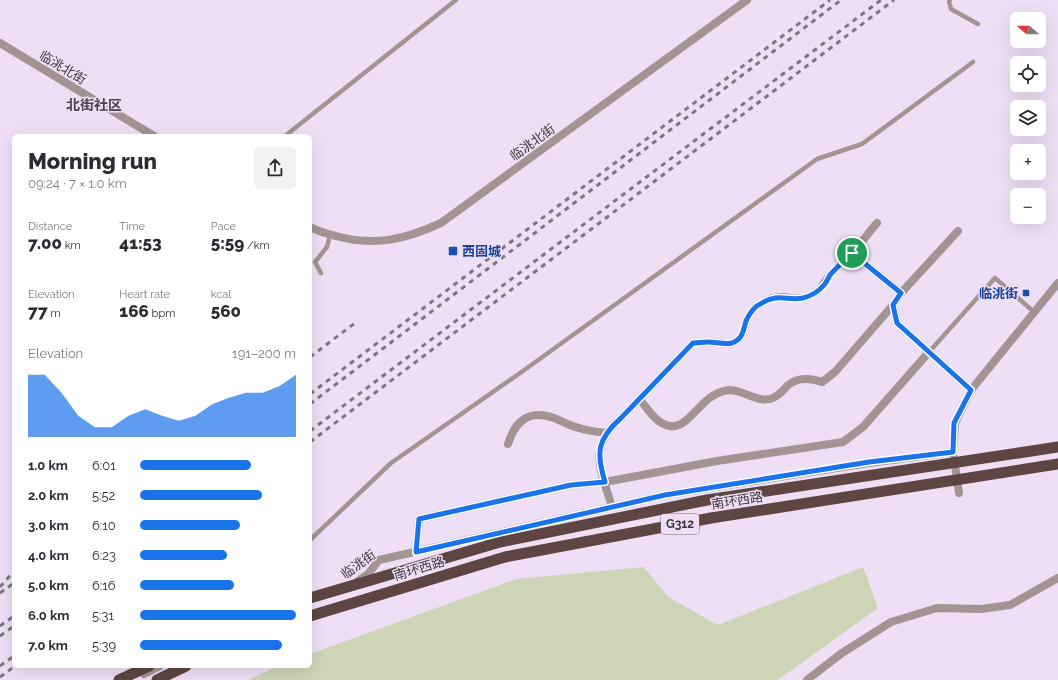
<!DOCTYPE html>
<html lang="en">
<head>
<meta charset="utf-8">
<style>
	:root { --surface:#fff; --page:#f2f2f3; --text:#2b2b33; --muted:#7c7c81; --accent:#1a73e8 }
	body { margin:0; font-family:Raleway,"Noto Sans SC",sans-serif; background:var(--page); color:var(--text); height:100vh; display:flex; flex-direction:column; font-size:15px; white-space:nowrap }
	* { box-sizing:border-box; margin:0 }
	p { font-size:13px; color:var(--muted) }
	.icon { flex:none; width:22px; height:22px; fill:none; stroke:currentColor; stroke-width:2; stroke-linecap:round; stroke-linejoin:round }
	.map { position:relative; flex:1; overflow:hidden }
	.side { position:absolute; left:12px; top:134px; width:300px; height:534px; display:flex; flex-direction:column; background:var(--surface); border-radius:6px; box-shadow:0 4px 16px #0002 }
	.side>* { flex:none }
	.needle { width:26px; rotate:290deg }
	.controls { position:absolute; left:1010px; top:12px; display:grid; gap:8px }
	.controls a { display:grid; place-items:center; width:36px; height:36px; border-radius:6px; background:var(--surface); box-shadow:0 4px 16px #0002; font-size:20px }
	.pin { position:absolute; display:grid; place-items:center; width:34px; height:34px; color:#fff; margin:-17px; border:2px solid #fff; border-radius:50%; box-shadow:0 1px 4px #0007 }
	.round { display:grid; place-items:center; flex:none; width:42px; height:42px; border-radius:6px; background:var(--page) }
	.overview { display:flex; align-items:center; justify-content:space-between; height:68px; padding:0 16px }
	h1 { font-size:22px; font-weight:800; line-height:30px }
	.figures { display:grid; grid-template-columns:repeat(3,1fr); gap:6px; height:68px; padding:4px 16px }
	.figures div { display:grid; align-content:center }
	.figures b { font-size:17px; font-weight:800 }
	.figures small { font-size:11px; font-weight:400 }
	.figures p { font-size:11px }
	.chart { height:112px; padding:8px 16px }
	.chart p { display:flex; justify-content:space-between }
	.chart svg { width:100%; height:72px; margin-top:4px; fill:var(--accent); opacity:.7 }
	ul { padding:0 16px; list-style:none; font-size:13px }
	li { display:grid; grid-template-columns:64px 48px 1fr; align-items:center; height:30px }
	li i { height:10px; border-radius:5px; background:var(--accent) }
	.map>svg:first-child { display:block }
	.green { fill:#ced5b7 }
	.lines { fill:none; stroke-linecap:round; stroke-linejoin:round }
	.service { stroke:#a19492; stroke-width:4.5 }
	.minor { stroke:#a19492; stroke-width:8 }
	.tertiary { stroke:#a19492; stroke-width:8 }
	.trunk { stroke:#5d4642; stroke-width:11 }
	.rail { stroke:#7e7583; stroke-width:3; stroke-dasharray:5 5; stroke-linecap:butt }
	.trunk-bridge { stroke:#5d4642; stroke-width:11 }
	.route-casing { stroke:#fff; stroke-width:8 }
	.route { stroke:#1a73e8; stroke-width:5 }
	.transit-dot { fill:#1a4fb4; stroke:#eedff6; stroke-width:1.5 }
	.labels { text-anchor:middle; stroke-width:3; stroke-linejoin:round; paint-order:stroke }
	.shield { fill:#eedff6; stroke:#716874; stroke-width:1 }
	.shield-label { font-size:12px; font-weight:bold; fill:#3b353d }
	.street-label { font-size:13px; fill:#3b353d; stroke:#eedff6 }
	.transit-label { font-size:13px; font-weight:bold; fill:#164399; stroke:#eedff6; text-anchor:start }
	.neighbourhood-label { font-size:14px; font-weight:bold; fill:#4d4052; stroke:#eedff6 }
</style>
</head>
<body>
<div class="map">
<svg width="1058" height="680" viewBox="0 0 1058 680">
	<rect width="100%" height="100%" fill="#eedff6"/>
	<path class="green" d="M644,567L668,597L718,625L863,567L878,608L778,680H248L278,666H310V654L516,579Z"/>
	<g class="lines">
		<g class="service">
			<path d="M950,0L949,2L951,9L978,24"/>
			<path d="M285,136L456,0"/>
			<path d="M321,273L315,262L327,247L330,235"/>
			<path d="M929,352L995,278L1034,312"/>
			<path d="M310,540L391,463L523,371L817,159L862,144L973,62"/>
		</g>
		<g class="minor">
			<path d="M0,43L154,136"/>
			<path d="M310,227C318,231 327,234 336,236C375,247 406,239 441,223L747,0"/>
			<path d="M852,253L901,293"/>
			<path d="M893,305L897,323L971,390"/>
			<path d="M639,399C646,406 652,417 660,422C680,436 692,413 705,402C711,396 720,391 729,390C745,390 758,404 773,398C779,395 783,391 787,386C797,377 810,378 822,382L835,372L893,305L901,293L958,231"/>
			<path d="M508,444C515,421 529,409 554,418C562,421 570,426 579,428C588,431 598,432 607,433"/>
			<path d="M954,458L959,493"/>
			<path d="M612,507C601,470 587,447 621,418L693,343C698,343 703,342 708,342C716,342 724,345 732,343C744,338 743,331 746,321C749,314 755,306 762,303C768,299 775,297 782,297C790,297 798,300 806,297C821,292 821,286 830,275C836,267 845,261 852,253C861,244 868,233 877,223"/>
			<path d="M416,552L419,519L571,485L605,482L717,461L843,442L863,427L929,352"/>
		</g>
		<g class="tertiary">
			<path d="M358,581L368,574L379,560L665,495L869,463L953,452L955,423L971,390L1058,283"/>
			<path d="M144,674L160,666"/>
			<path d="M807,680L842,653L891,622L937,608L981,609L1010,605L1058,578"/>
		</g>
		<g class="trunk">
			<path d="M119,680L149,666"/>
			<path d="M157,680L186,666"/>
		</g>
		<g class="rail">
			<path d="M310,357L355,323"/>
			<path d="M310,394L830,0"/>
			<path d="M310,404L841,0"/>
			<path d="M310,431L881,0"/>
			<path d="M310,442L894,0"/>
			<path d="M0,587L14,571"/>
			<path d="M0,593L14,583"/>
			<path d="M0,626L14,616"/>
			<path d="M0,636L14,626"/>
			<path d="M0,666L14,656"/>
			<path d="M0,677L15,666"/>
		</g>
		<g class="trunk-bridge">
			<path d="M310,598L500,542L707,500L1058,447"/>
			<path d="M310,616L505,557L711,518L1058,464"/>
		</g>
	</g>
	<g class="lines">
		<defs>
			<path id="route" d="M852,253L901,293L893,305L897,323L971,390L954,423L953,452L869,462L665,495L416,552L419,519L571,485L605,482C596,453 597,439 621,418L693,343C698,343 703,342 708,342C716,342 724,345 732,343C744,338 743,330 746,321C749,314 755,306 762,303C778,293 787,301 803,298C811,296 819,291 824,285C827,282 828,278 830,275C837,267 845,260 852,253Z"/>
		</defs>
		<use href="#route" class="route-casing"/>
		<use href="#route" class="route"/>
	</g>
	<g class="transit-dot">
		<rect x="448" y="246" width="10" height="10" rx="2"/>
		<rect x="1022" y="289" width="8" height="8" rx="2"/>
	</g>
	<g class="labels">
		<rect class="shield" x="661" y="514" width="38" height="20" rx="3"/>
		<g class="shield-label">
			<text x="680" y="528">G312</text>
		</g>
		<g class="street-label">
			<text transform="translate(63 67) rotate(31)" y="5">临洮北街</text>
			<text transform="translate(532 142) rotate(-36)" y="5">临洮北街</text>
			<text transform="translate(737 500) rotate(-9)" y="5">南环西路</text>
			<text transform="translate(358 564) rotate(-36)" y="5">临洮街</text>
			<text transform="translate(419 568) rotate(-17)" y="5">南环西路</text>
		</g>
		<g class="transit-label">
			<text x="462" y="256">西固城</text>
			<text x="1018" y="298" text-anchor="end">临洮街</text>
		</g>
		<g class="neighbourhood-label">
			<text x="94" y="110">北街社区</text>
		</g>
	</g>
</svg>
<div class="controls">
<a><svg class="needle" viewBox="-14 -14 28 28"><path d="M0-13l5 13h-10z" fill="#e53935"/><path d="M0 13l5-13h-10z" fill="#7c7c81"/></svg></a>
<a><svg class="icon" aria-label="locate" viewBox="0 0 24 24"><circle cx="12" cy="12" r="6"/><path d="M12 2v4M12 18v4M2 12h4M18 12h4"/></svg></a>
<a><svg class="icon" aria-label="layers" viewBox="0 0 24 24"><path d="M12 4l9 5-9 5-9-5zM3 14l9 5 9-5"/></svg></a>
<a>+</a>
<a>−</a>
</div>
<div class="pin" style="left:852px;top:253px;background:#1e9e55"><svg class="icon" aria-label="arrive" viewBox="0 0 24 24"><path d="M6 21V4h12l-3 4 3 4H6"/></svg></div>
<section class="side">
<div class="overview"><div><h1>Morning run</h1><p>09:24 · 7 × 1.0 km</p></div><a class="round"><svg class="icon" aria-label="share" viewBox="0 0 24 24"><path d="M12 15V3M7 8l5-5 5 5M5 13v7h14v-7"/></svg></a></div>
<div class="figures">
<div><p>Distance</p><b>7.00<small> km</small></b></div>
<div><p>Time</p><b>41:53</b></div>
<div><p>Pace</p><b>5:59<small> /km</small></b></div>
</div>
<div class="figures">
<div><p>Elevation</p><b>77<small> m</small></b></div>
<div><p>Heart rate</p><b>166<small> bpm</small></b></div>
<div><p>kcal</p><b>560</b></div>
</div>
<div class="chart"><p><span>Elevation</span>191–200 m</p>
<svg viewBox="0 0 160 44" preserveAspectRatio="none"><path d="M0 44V6L10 6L20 17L30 31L40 38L50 38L60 31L70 27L80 31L90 34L100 31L110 24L120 20L130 17L140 17L150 13L160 6V44z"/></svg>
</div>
<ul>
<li><b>1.0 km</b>6:01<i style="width:71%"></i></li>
<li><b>2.0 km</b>5:52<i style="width:78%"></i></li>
<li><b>3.0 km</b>6:10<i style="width:64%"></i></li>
<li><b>4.0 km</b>6:23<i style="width:56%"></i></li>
<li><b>5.0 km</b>6:16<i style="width:60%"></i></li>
<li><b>6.0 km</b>5:31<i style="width:100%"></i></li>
<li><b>7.0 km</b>5:39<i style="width:91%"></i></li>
</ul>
</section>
</div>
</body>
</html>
